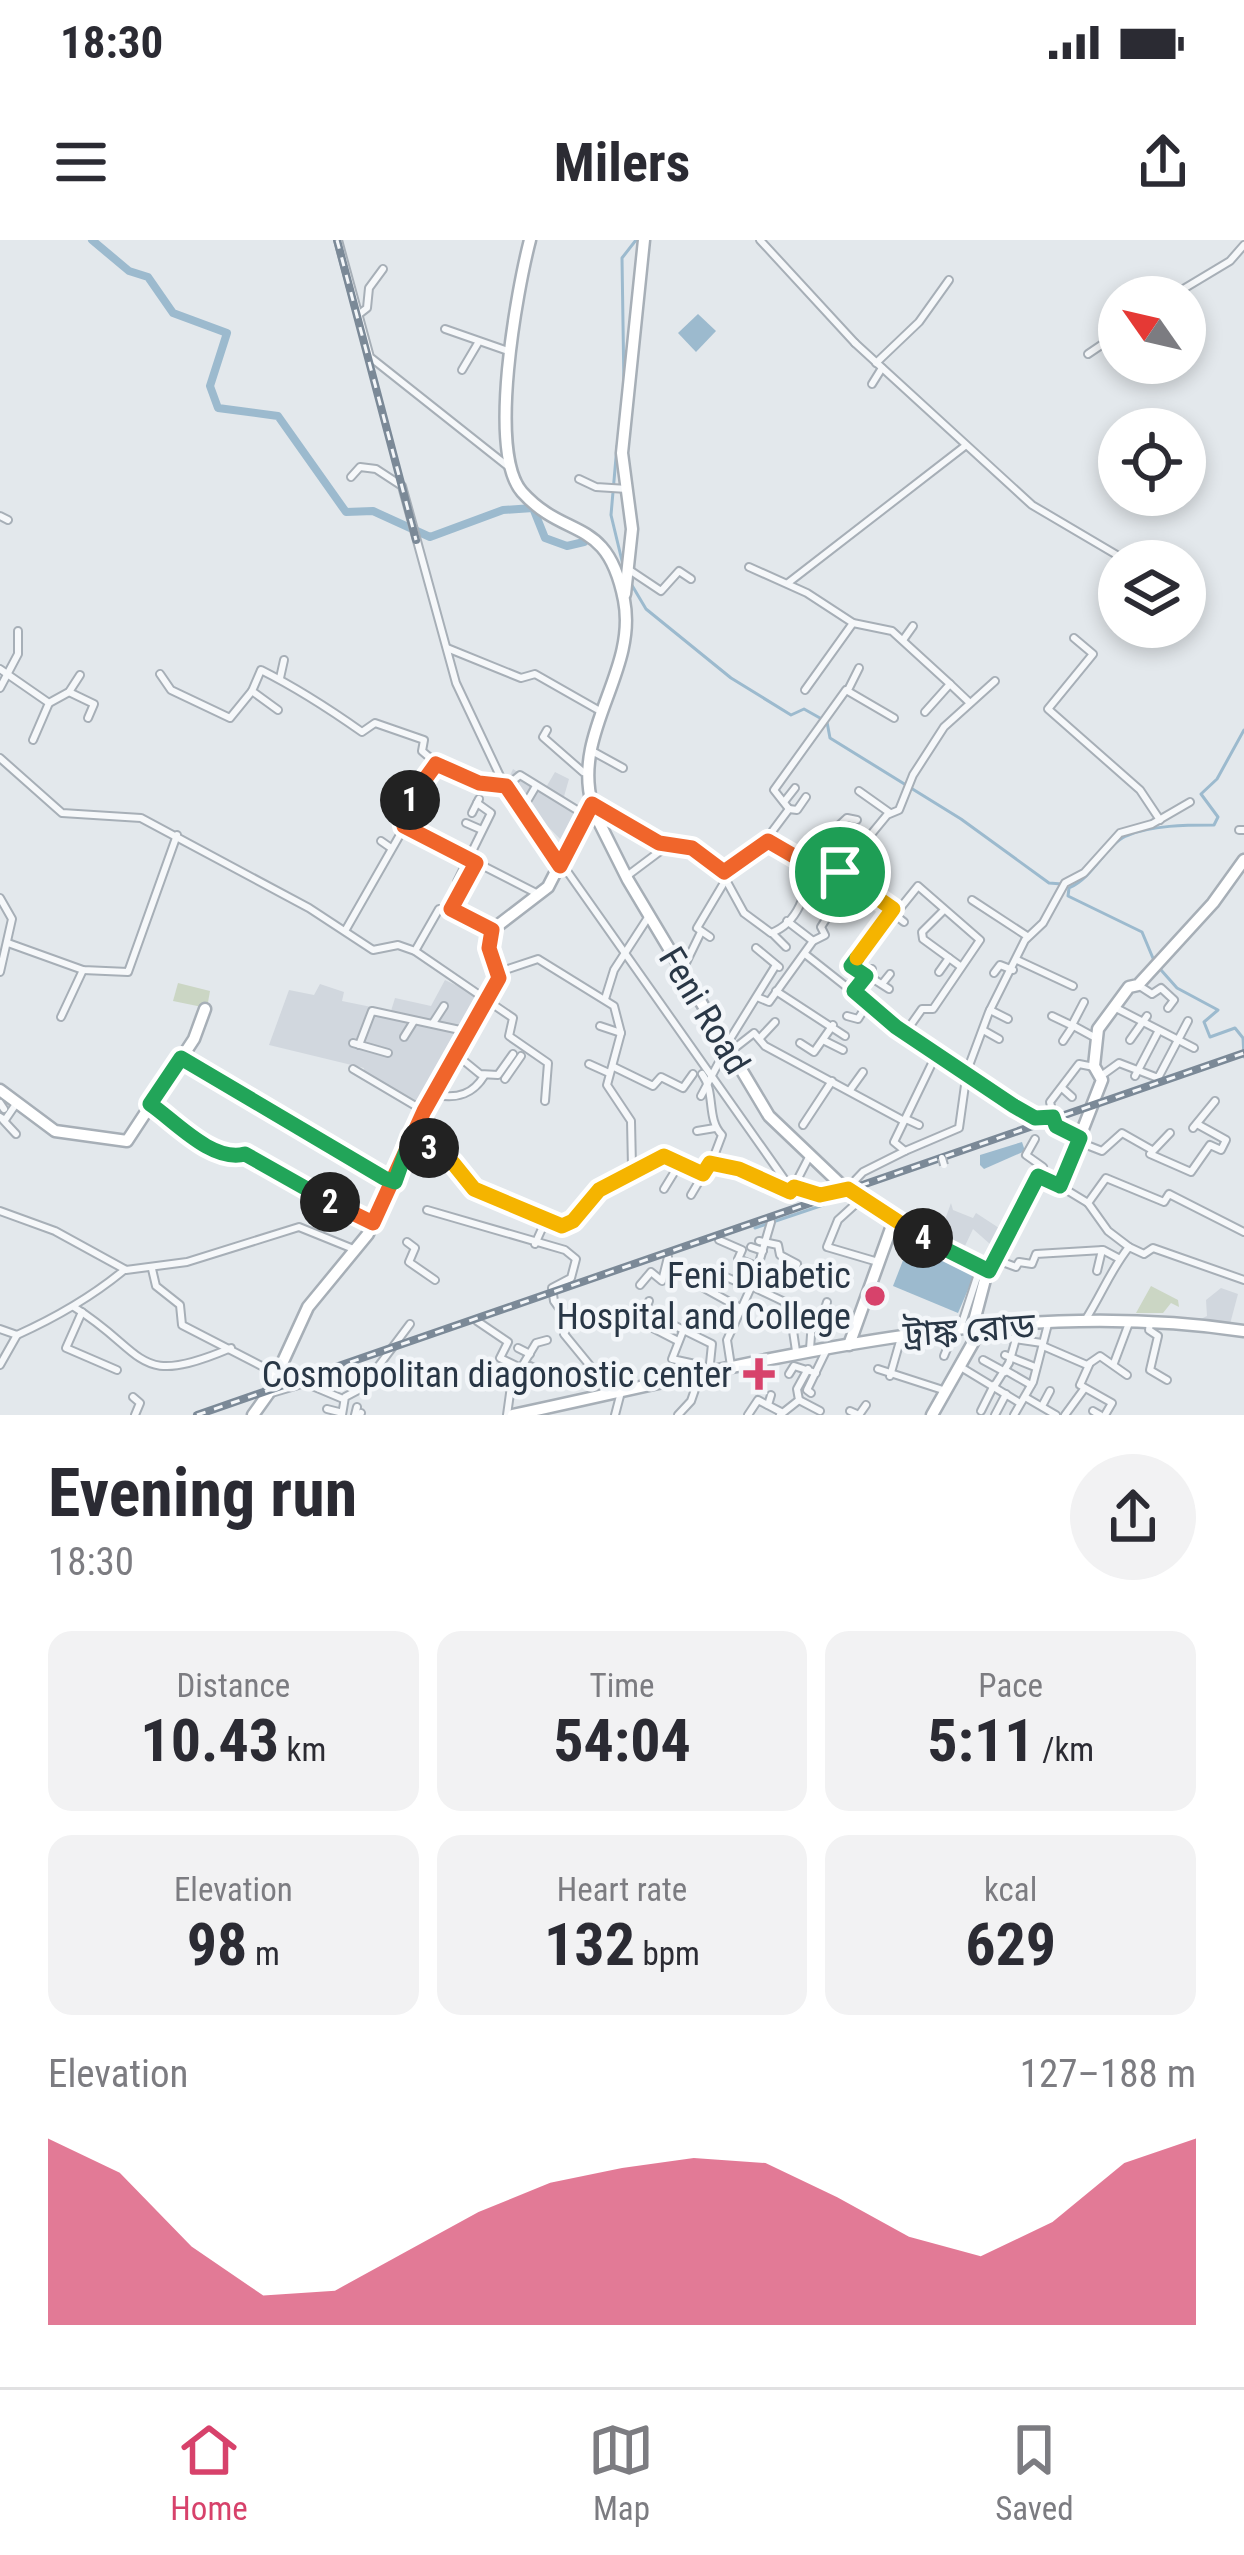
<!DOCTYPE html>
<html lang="en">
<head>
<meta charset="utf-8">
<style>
	:root { --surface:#fff; --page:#f2f2f3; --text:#2b2b33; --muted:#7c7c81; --line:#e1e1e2; --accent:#d7426b }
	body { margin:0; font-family:"Roboto Condensed","Noto Sans Bengali",sans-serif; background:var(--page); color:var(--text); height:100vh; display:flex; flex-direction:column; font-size:45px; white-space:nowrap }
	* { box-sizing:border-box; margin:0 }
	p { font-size:39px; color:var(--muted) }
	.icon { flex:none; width:66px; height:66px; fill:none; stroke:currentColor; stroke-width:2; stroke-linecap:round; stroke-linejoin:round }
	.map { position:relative; height:1175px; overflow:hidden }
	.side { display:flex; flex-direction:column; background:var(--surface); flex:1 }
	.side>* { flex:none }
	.needle { width:78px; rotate:304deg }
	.buttons { position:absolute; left:1098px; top:36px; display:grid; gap:24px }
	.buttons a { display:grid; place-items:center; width:108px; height:108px; border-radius:50%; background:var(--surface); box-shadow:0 6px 18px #0003; font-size:60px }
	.pin { position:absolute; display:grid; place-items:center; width:102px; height:102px; color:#fff; margin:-51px; border:6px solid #fff; border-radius:50%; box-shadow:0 3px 12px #0007 }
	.km { position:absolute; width:60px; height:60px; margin:-30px; border-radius:50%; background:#222; color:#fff; font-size:33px; line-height:60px; text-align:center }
	.round { display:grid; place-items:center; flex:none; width:126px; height:126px; border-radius:63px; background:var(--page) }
	.overview { display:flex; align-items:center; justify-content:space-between; height:204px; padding:0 48px }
	h1 { font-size:66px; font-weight:700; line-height:90px }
	.metrics { display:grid; grid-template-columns:repeat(3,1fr); gap:18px; height:204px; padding:12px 48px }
	.metrics div { display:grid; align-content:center; border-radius:24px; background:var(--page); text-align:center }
	.metrics b { font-size:60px; font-weight:700 }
	.metrics small { font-size:33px; font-weight:400 }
	.metrics p { font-size:33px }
	.chart { height:336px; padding:24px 48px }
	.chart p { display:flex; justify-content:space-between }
	.chart svg { width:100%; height:216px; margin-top:12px; fill:var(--accent); opacity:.7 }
	.status { display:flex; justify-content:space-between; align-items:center; height:84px; padding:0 60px; background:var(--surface); direction:ltr }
	.status svg { height:33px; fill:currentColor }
	header { display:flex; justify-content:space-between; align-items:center; height:156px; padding:0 48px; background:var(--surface); font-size:54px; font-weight:700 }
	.tab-bar { display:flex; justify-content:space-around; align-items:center; height:168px; border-top:3px solid var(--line); background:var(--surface); font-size:33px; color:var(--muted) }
	.tab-bar a { display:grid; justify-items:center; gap:6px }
	.tab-bar .current { color:var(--accent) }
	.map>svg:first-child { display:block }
	.built { fill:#d1d7de }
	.green { fill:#cbd6c4 }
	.water { fill:#9cbace }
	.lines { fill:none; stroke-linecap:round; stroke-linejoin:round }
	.stream { stroke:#9cbace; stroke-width:3 }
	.river { stroke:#9cbace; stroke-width:8 }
	.street-casing { stroke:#a7afb7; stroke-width:10 }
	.secondary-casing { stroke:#a7afb7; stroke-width:15 }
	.street { stroke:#f6f8fa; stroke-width:6 }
	.secondary { stroke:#fff; stroke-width:10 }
	.rail-casing { stroke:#7b8997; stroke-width:8 }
	.rail { stroke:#f3f6f9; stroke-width:3; stroke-dasharray:9; stroke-linecap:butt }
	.street-bridge-casing { stroke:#a7afb7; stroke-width:10; stroke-linecap:butt }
	.street-bridge { stroke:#f6f8fa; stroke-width:6 }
	.split-1-casing { stroke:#fff; stroke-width:24 }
	.split-2-casing { stroke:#fff; stroke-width:24 }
	.split-3-casing { stroke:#fff; stroke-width:24 }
	.split-4-casing { stroke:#fff; stroke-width:24 }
	.split-5-casing { stroke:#fff; stroke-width:24 }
	.split-6-casing { stroke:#fff; stroke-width:24 }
	.split-1 { stroke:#f0652b; stroke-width:15 }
	.split-2 { stroke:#f0652b; stroke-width:15 }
	.split-3 { stroke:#22a559; stroke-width:15 }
	.split-4 { stroke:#f5b400; stroke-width:15 }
	.split-5 { stroke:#22a559; stroke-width:15 }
	.split-6 { stroke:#f5b400; stroke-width:15 }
	.poi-dot { fill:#d7426b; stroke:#f3f6f9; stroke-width:4.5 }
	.labels { text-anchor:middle; stroke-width:9; stroke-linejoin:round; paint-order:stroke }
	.street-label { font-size:36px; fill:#293746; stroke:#f3f6f9 }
	.poi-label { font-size:36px; fill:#293746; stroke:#f3f6f9; text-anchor:end }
</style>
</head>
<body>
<div class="status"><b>18:30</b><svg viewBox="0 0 49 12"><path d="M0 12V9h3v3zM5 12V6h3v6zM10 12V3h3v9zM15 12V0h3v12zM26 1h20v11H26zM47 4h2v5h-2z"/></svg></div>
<header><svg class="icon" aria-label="menu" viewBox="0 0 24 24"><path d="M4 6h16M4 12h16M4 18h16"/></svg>Milers<svg class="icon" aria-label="share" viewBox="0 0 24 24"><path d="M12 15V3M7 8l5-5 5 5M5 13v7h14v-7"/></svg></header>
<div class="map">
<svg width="1244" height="1175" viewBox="0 0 1244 1175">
	<rect width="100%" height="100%" fill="#e3e8ec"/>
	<g class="built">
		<path d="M513,529L545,549L555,532L569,539L563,560L583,573L567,606L506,544Z"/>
		<path d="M445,740L485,759L423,870L363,835L364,828L269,805L289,750L314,755L320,744L344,752L342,761L391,771L395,758L431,766Z"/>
		<path d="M951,963L953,970L973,978L976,973L999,988L990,1004L973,989L963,1010L937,1002Z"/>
		<path d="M1221,1048L1238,1054L1230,1084L1199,1080L1207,1076L1206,1060Z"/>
	</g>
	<g class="green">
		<path d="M178,743L210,751L207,768L173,761Z"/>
		<path d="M1151,1046L1178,1060L1179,1067L1171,1063L1163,1073H1136Z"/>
	</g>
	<g class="water">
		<path d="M698,74L716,91L696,112L678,93Z"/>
		<path d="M1022,902L1025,911L984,929L980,925V915Z"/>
		<path d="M909,1005L976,1031L958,1073L893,1046Z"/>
	</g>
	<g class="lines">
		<g class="stream">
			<path d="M624,149L622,18L636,0"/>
			<path d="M617,206L611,275L623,325"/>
			<path d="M630,342L646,369L731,438L791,475L804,469L827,482L830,498L961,579L1049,643L1062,644"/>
			<path d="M1155,723L1142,692L1068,656L1069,648C1094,637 1105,606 1126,596C1152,585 1186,585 1214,585L1218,577L1201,554L1217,539L1244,490"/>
			<path d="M1161,730L1177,748L1218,770L1204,782L1210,797L1235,788L1243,798L1244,817"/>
			<path d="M755,988L847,957"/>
		</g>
		<path class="river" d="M92,0L129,31L148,37L173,73L227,93L210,146L218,168L278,176L346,272L373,271L430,297L503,270L533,268L545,298L567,306L584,302"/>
		<defs>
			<g id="street">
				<path d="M338,0L370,117L510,228"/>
				<path d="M760,0L855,103"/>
				<path d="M1170,57L1230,21L1244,5"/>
				<path d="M358,75L367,68L369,48L383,29"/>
				<path d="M445,89L508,111"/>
				<path d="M855,103L1032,265L1127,321"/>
				<path d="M1088,114L1119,93"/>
				<path d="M876,123L919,82L949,40"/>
				<path d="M462,130L478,103"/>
				<path d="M872,144L882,128"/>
				<path d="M351,237L360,227L376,229L402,246L456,443L500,536L787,943L811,954L843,953L863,932L905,911L894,902L937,813"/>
				<path d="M579,239L596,247L627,249"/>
				<path d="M0,276L8,280"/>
				<path d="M1137,321L1157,306"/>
				<path d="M749,327L807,353L853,383L892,391L950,444"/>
				<path d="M628,329L661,351L679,331L691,339"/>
				<path d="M788,343L965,206"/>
				<path d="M1074,398L1093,414L1048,469L1140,550L1160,580"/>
				<path d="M903,400L913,386"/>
				<path d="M447,408L521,438L535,434L600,471"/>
				<path d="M0,429L49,463L33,500"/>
				<path d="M160,434L171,450L230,478L252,451"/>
				<path d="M280,438L284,420"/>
				<path d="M0,448L18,414V391"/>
				<path d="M849,448L859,428"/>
				<path d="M805,450L853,383"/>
				<path d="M69,452L94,464L88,478"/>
				<path d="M49,463L69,452L80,435"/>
				<path d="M278,470L252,451L261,430C297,448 328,468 362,492L375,483L424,500L422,511C448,535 474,537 505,546"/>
				<path d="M925,472L950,444L970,463"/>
				<path d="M547,490L543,497L583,532"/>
				<path d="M592,511L623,528"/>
				<path d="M0,518L62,573L141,578L309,668L373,710L398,705L415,711L513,778L509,796L548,823L545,861"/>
				<path d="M515,539L520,535L585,575"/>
				<path d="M398,551L410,560"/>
				<path d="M859,551L890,573"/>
				<path d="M784,562L795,548"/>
				<path d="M526,563L536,546"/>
				<path d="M593,565L659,603L692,607L721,631L744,673L771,693C796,684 812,651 803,625L771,601L729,632L721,631"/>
				<path d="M789,569L774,550L846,450L894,478"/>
				<path d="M472,573L479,559"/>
				<path d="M466,583L482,590"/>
				<path d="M405,586L540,655"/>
				<path d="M1239,590H1244"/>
				<path d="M381,601L391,608"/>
				<path d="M765,601L789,569L797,570L806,557"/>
				<path d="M801,621L847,578L857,580"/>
				<path d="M806,631L833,627L904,682"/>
				<path d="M840,632L887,575L899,570L913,535L944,487L995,441"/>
				<path d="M627,636L667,606"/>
				<path d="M457,642L491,573L477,563"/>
				<path d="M0,658L12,679L0,732"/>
				<path d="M972,660L1027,696"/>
				<path d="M451,669L476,623"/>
				<path d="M897,672L918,646L980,700L933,769H922L905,793"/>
				<path d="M942,672L922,692L923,699L960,726"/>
				<path d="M787,681L813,701"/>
				<path d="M345,691L405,586L403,570L436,524"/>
				<path d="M773,694L786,707"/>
				<path d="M710,697L697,688L725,641"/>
				<path d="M8,703L83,730L128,732L177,595"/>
				<path d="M756,708L779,727"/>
				<path d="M415,711L439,669L470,675L492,690"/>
				<path d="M805,714L896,786L1014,866L1035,878L1053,877"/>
				<path d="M1017,720L1073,746"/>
				<path d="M683,729L701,692"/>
				<path d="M939,732L949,718"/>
				<path d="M994,733L1000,725L1013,730"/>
				<path d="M867,735L889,749"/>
				<path d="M866,736L851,726L893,669"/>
				<path d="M882,744L890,734"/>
				<path d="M1138,745L1152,754L1161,748L1174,760L1168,768"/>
				<path d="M776,751L845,796"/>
				<path d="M854,751L872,729"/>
				<path d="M757,757L769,762L813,701L825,695L821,687L837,662"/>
				<path d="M605,759L614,730L649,676"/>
				<path d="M1084,762L1072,785L1094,797"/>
				<path d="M1114,767L1194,808"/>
				<path d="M990,770L1008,779"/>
				<path d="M847,776L858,779L869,762"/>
				<path d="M1052,776L1073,786L1063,801"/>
				<path d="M61,777L83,730"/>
				<path d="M433,783L444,766"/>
				<path d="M600,786L621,793"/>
				<path d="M983,790L999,799"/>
				<path d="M404,797L414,781"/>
				<path d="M760,798L775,782"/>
				<path d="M823,800L843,810"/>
				<path d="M1130,800L1147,776"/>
				<path d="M353,803L388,813"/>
				<path d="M800,803L814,812L833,785"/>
				<path d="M727,804L776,725"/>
				<path d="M359,805L372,771L460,790"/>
				<path d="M731,811L754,793L765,806L904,881"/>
				<path d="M458,816L480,834L498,835L513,814"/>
				<path d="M181,818L332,911L392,941"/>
				<path d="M589,824L609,833"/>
				<path d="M614,827L653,846L661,837L683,848L693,834"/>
				<path d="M353,829L424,871"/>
				<path d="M702,834C716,853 706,879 722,895L711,924"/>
				<path d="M1101,836L1119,823L1158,838L1188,781"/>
				<path d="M1135,836L1158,792"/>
				<path d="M505,839L521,816"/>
				<path d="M1062,848L1072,857"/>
				<path d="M850,850L863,832"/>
				<path d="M437,855C458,859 473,854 484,836"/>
				<path d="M701,856L727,807"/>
				<path d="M0,863L4,869"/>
				<path d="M0,877L5,880L16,864"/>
				<path d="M906,879L919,885"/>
				<path d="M3,880L16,894"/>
				<path d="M803,885L832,841"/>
				<path d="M1193,888L1215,861"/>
				<path d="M697,891L715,888"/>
				<path d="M1170,893L1150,914L1191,932L1210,905L1221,910L1226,900L1197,884"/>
				<path d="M411,897L448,918L474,949L557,985L573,981L599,951L632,927L631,881L607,845L621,793L614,766L538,719L499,732"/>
				<path d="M1079,898L1056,886L1050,862L1079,824L1094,827"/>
				<path d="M1035,899L1026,915L1043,927L1038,936"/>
				<path d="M1079,902L1102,911L1122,893L1152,910"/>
				<path d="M905,911L959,888L967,831L989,772L1025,700L1043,683L1065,643L1084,633L1120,593L1152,584L1190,562"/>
				<path d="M628,932L663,916L703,934"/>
				<path d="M1060,946L1088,963"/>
				<path d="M664,949L680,923"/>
				<path d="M691,955L710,923L739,929L791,952L809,917"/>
				<path d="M860,960L838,980L827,1007L878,1022"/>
				<path d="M427,970L565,1010L576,1019L571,1038L552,1048L554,1061L570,1083L564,1094L605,1144L603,1153"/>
				<path d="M0,971L55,991L126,1030L187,1022L299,987L351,1008"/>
				<path d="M906,999L979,1031L962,1083"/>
				<path d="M719,1000L742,1010L738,1019L756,1026"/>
				<path d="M759,1001L778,1005L780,1015L797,1024L795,1029"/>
				<path d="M407,1002L415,1008L409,1022L435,1040"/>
				<path d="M535,1004L545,982"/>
				<path d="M751,1007L763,1011"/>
				<path d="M1129,1007L1108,991L1088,963L1106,938L1164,962L1169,954L1244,992"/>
				<path d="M997,1020L1016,1027L1019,1022L1032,1024L1036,1014L1103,1010L1118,1018"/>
				<path d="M152,1029L156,1046L180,1065L182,1085L275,1133"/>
				<path d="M1097,1031L1102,1010"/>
				<path d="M724,1036L751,1048"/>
				<path d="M640,1045L651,1032L662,1041L668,1017"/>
				<path d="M751,1046L789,1064L796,1111"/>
				<path d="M704,1048L742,1069"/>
				<path d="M649,1061L645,1071L712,1104L709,1133"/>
				<path d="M74,1067C149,1114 134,1149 231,1108"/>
				<path d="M82,1072L66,1108L117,1130"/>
				<path d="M477,1081L508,1102L500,1118L527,1131L520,1142L512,1139L507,1175"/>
				<path d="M1084,1082C1101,1056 1111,1029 1129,1007L1144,1014L1153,1008L1244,1040"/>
				<path d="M1150,1082L1149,1090L1158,1096L1150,1130L1167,1140"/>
				<path d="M647,1085L678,1101"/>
				<path d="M0,1089L17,1095C57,1077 90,1058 123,1031"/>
				<path d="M683,1091L672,1119L695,1124L697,1132"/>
				<path d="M994,1096L1042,1103"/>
				<path d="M1043,1106L1087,1125L1100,1116L1127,1135"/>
				<path d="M518,1108L530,1114"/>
				<path d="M810,1109L812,1081H821L827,1062"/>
				<path d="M1005,1115L1035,1127"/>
				<path d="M944,1116L954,1092"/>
				<path d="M983,1120L1005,1132"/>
				<path d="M1114,1123L1129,1083"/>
				<path d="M0,1125L17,1095"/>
				<path d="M1089,1125L1080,1145L1112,1163L1105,1175"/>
				<path d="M731,1126L727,1100L753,1043L771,982"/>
				<path d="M521,1128L536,1103L547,1100"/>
				<path d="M878,1129L946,1151"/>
				<path d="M964,1129L1020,1163"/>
				<path d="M1005,1130L1031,1145"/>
				<path d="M527,1131L530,1126L558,1140L561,1135"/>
				<path d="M789,1134L794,1126L816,1133"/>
				<path d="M890,1136L902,1094"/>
				<path d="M995,1145L1009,1123L1020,1085"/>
				<path d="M319,1148L327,1135"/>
				<path d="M811,1153L807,1150L827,1109"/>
				<path d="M268,1154L305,1143L343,1159"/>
				<path d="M133,1157L140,1163L135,1175"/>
				<path d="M1025,1157L1056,1175"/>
				<path d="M799,1160L820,1171"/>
				<path d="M768,1165L771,1155"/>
				<path d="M1042,1166L1050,1151"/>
				<path d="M327,1169L339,1172"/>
				<path d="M850,1171L859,1175L866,1165"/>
				<path d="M981,1171L994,1145"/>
				<path d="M1093,1171L1100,1175"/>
				<path d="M342,1175L345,1157L362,1148L410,1084"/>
				<path d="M355,1175L357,1167"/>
				<path d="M360,1175L361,1173"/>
				<path d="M615,1175L621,1152"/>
				<path d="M678,1175L691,1161L700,1135"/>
				<path d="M748,1175L758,1160L781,1172"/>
				<path d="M780,1175L799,1160L797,1149L808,1129"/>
				<path d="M995,1175L1006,1154"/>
				<path d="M1014,1175L1033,1142L1048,1084"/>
				<path d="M1065,1175L1084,1149"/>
			</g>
			<g id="secondary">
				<path d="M530,0C517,50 487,212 522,252C566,301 607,275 624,360C638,431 572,491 592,564"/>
				<path d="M625,354L632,289L622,213L644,0"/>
				<path d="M593,570L628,640L769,876L854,957L901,987L988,1028L973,1085"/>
				<path d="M0,850L55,891L127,901L194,799L205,769"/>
				<path d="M150,864C174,880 212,923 245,914L348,976L373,983"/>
				<path d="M989,1031L1038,936L1060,946L1065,935L1102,840L1094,826L1098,789L1129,747L1138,745L1213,663L1244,620"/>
				<path d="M849,1105L894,980"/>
				<path d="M253,1175L268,1154L308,1067L368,994L424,871L496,744L492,690L548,647L588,569"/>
				<path d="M513,1175C753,1124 997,1054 1244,1091"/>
				<path d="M932,1175L983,1085"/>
			</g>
		</defs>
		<use href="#street" class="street-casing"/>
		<use href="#secondary" class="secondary-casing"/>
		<use href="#street" class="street"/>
		<use href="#secondary" class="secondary"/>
		<defs>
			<g id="rail">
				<path d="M337,0L416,300"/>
				<path d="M197,1175L1244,813"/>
			</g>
		</defs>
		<use href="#rail" class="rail-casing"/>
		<use href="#rail" class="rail"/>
		<defs>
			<path id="street-bridge" d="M942,918L944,925"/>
		</defs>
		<use href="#street-bridge" class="street-bridge-casing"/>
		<use href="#street-bridge" class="street-bridge"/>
	</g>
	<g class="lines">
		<defs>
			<path id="split-1" d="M410,560L436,524L479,543L506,546L560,626L592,564L659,603L692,608L724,632L768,601L799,619L806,631L829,626L840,632"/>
			<path id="split-2" d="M330,962L373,983L424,871L499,738L489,708L492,690L451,669L476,623L404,586L402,573L410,560"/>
			<path id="split-3" d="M330,962L245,914C212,923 174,880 150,864L181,818L384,938L395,942L411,897L429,908"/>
			<path id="split-4" d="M429,908L453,923L474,949L562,986L573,981L599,950L664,916L703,934L710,923L739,929L790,952L794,947L820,955L848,949L923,998"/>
			<path id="split-5" d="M857,718L851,726L866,736L854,751L896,787L1014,866L1035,878L1053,877L1056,886L1080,898L1060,946L1038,936L989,1031L923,998"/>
			<path id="split-6" d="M840,632L893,669L857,718"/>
		</defs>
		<use href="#split-1" class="split-1-casing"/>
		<use href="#split-2" class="split-2-casing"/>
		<use href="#split-3" class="split-3-casing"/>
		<use href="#split-4" class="split-4-casing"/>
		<use href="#split-5" class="split-5-casing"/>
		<use href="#split-6" class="split-6-casing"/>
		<use href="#split-1" class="split-1"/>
		<use href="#split-2" class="split-2"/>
		<use href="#split-3" class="split-3"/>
		<use href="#split-4" class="split-4"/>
		<use href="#split-5" class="split-5"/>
		<use href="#split-6" class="split-6"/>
	</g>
	<g class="poi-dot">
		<circle cx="875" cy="1056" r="12"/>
		<path d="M753 1116h12v12h12v12h-12v12h-12v-12h-12v-12h12z"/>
	</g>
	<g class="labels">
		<g class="street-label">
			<text transform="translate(705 770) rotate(59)" y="13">Feni Road</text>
			<text transform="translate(969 1089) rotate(-4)" y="13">ট্রাঙ্ক রোড</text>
		</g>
		<g class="poi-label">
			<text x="851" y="1048">Feni Diabetic<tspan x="851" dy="41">Hospital and College</tspan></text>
			<text x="732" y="1147">Cosmopolitan diagonostic center</text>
		</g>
	</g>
</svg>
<div class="buttons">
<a><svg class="needle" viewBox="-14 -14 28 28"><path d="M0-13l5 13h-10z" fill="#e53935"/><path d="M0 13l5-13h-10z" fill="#7c7c81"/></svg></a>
<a><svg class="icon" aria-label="locate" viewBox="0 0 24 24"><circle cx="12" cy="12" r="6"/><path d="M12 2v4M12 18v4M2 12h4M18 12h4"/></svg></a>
<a><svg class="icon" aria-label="layers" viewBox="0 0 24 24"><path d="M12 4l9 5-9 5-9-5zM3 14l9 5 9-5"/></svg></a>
</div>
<div class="pin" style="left:840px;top:632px;background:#1e9e55"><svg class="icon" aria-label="arrive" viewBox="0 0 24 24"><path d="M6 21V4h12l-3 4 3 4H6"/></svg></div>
<b class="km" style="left:410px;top:560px">1</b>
<b class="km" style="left:330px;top:962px">2</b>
<b class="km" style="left:429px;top:908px">3</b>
<b class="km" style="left:923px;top:998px">4</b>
</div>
<section class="side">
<div class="overview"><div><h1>Evening run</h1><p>18:30</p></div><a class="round"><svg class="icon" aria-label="share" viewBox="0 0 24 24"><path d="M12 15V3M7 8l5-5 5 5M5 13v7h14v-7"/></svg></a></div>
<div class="metrics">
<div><p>Distance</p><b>10.43<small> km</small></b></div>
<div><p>Time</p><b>54:04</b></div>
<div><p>Pace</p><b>5:11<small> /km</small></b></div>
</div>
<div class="metrics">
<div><p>Elevation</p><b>98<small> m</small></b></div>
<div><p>Heart rate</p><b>132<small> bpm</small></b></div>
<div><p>kcal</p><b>629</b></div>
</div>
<div class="chart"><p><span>Elevation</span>127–188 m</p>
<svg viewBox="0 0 160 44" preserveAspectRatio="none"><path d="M0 44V6L10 13L20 28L30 38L40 37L50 29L60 21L70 15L80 12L90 10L100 11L110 18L120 26L130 30L140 23L150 11L160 6V44z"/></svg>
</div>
</section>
<nav class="tab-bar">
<a class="current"><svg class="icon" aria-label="home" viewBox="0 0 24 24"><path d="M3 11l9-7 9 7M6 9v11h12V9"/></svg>Home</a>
<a><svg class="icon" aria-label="map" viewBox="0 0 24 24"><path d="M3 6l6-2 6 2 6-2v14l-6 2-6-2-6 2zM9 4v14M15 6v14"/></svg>Map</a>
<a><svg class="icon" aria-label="saved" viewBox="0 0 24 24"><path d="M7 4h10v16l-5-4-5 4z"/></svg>Saved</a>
</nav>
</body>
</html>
